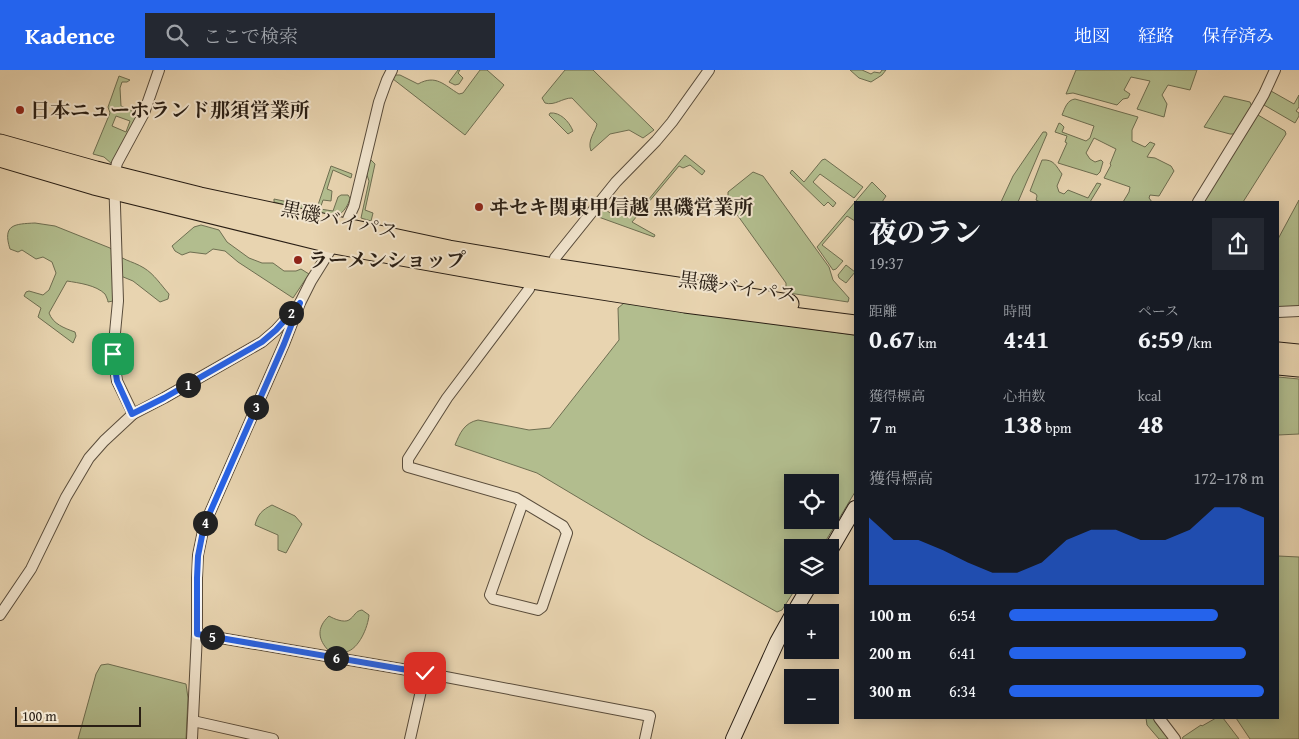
<!DOCTYPE html>
<html lang="ja">
<head>
<meta charset="utf-8">
<style>
	:root { --surface:#171b24; --page:#242831; --text:#f1f3f6; --muted:#9ea1a6; --accent:#2563eb }
	body { margin:0; font-family:"Gentium Book Plus","Noto Serif JP",serif; background:var(--page); color:var(--text); height:100vh; display:flex; flex-direction:column; font-size:19px; white-space:nowrap }
	* { box-sizing:border-box; margin:0 }
	p { font-size:16px; color:var(--muted) }
	.icon { flex:none; width:28px; height:28px; fill:none; stroke:currentColor; stroke-width:2; stroke-linecap:round; stroke-linejoin:round }
	.map { position:relative; flex:1; overflow:hidden }
	.side { position:absolute; left:854px; top:131px; width:425px; height:518px; display:flex; flex-direction:column; background:var(--surface); border-radius:0px; box-shadow:0 2px 12px #0003 }
	.side>* { flex:none }
	.controls { position:absolute; left:784px; top:404px; display:grid; gap:10px }
	.controls a { display:grid; place-items:center; width:55px; height:55px; border-radius:0px; background:var(--surface); box-shadow:0 2px 12px #0003; font-size:25px }
	.scale { position:absolute; left:15px; bottom:12px; width:126px; box-sizing:border-box; padding-left:5px; border:2px solid #291e14; border-top:0; font-size:14px; line-height:18px; white-space:nowrap; color:#291e14; -webkit-text-stroke:4px #f0e3cc; paint-order:stroke }
	.pin { position:absolute; display:grid; place-items:center; width:42px; height:42px; color:#fff; margin:-21px; border-radius:10px; box-shadow:0 2px 8px #0006 }
	.km { position:absolute; width:25px; height:25px; margin:-12px; border-radius:50%; background:#222; color:#fff; font-size:14px; line-height:25px; text-align:center }
	.round { display:grid; place-items:center; flex:none; width:52px; height:52px; border-radius:0px; background:var(--page) }
	.headline { display:flex; align-items:center; justify-content:space-between; height:85px; padding:0 15px }
	h1 { font-size:28px; font-weight:800; line-height:38px }
	.figures { display:grid; grid-template-columns:repeat(3,1fr); gap:8px; height:85px; padding:5px 15px }
	.figures div { display:grid; align-content:center }
	.figures b { font-size:25px; font-weight:800 }
	.figures small { font-size:14px; font-weight:400 }
	.figures p { font-size:14px }
	.chart { height:140px; padding:10px 15px }
	.chart p { display:flex; justify-content:space-between }
	.chart svg { width:100%; height:90px; margin-top:5px; fill:var(--accent); opacity:.7 }
	ul { padding:0 15px; list-style:none; font-size:16px }
	li { display:grid; grid-template-columns:80px 60px 1fr; align-items:center; height:38px }
	li i { height:12px; border-radius:6px; background:var(--accent) }
	header { display:flex; align-items:center; gap:30px; box-sizing:border-box; height:70px; padding:0 25px; background:var(--accent); color:#fff }
	header strong { font-size:24px }
	nav { display:flex; gap:28px; margin-inline-start:auto; font-size:18px }
	.search { width:350px; height:45px; background:var(--page); display:flex; align-items:center; gap:12px; box-sizing:border-box; padding:0 18px; border-radius:0px; color:var(--muted); font-size:19px }
	.map>svg:first-child { display:block }
	.green { fill:#b2bd8e; stroke:#6e6e51; fill-rule:evenodd }
	.lines { fill:none; stroke-linecap:round; stroke-linejoin:round }
	.street-casing { stroke:#594c3b; stroke-width:12 }
	.secondary-casing { stroke:#291e14; stroke-width:16 }
	.highway-casing { stroke:#291e14; stroke-width:21 }
	.street { stroke:#f0e3cc; stroke-width:10 }
	.secondary { stroke:#f0e3cc; stroke-width:14 }
	.highway { stroke:#e8d4b0; stroke-width:19 }
	.route-casing { stroke:#fff; stroke-width:10 }
	.route { stroke:#2563eb; stroke-width:6 }
	.poi-dot { fill:#8f2418; stroke:#f0e3cc; stroke-width:2 }
	.labels { text-anchor:middle; stroke-width:4; stroke-linejoin:round; paint-order:stroke }
	.poi-label { font-size:20px; font-weight:bold; fill:#291e14; stroke:#f0e3cc; text-anchor:start }
	.street-label { font-size:20px; fill:#291e14; stroke:#f0e3cc }
</style>
</head>
<body>
<header>
<strong>Kadence</strong>
<div class="search"><svg class="icon" aria-label="search" viewBox="0 0 24 24"><circle cx="10" cy="10" r="6"/><path d="M15 15l6 6"/></svg>ここで検索</div>
<nav><a>地図</a><a>経路</a><a>保存済み</a></nav>
</header>
<div class="map">
<svg width="1299" height="669" viewBox="0 0 1299 669">
	<rect width="100%" height="100%" fill="#e8d4b0"/>
	<filter id="stains"><feTurbulence type="fractalNoise" baseFrequency=".004" numOctaves="4"/><feColorMatrix values="0 0 0 0 .2 0 0 0 0 .09 0 0 0 0 .02 0 0 0 .5 -.17"/></filter>
	<radialGradient id="worn" r=".72"><stop offset=".6" stop-color="#630" stop-opacity="0"/><stop offset="1" stop-color="#630" stop-opacity=".3"/></radialGradient>
	<g class="green">
		<path d="M458,0H460L458,3L463,8L459,14L455,15L449,12Z"/>
		<path d="M480,0H487L504,15L465,65L393,9L395,5H400L418,14C436,4 444,15 459,24L463,23Z"/>
		<path d="M565,0H593L654,60L643,68L629,60L610,64L591,81C587,70 595,63 597,54L572,28C562,28 555,36 545,33L542,28Z"/>
		<path d="M850,0H862L871,4L874,2L880,3L882,0H886L882,5L871,12L859,8Z"/>
		<path d="M1076,0H1197L1190,20L1168,15L1162,25L1167,34L1164,47L1137,39L1150,11L1131,7L1124,20L1130,24L1128,28L1123,29L1117,35L1073,23L1066,24Z"/>
		<path d="M119,6L130,10L127,12H122L120,18L121,36C127,39 135,41 138,47L112,94L104,87L93,84L110,43L108,37ZM116,46L130,51L126,62L112,56Z"/>
		<path d="M1271,21L1294,34L1299,25V37L1296,41L1299,43V46L1295,53L1264,35Z"/>
		<path d="M1224,26L1250,32L1252,37L1237,62L1234,64H1230L1204,57Z"/>
		<path d="M1075,29L1138,47L1132,60V71L1145,77L1150,72L1155,74L1147,87L1155,88L1171,96L1174,101L1159,126L1150,125L1149,128L1152,132H1123L1129,122L1130,117L1104,108L1111,95L1110,94L1116,79L1094,68L1086,83L1090,89L1095,92L1101,90L1103,92L1100,102L1097,105L1058,93L1067,73L1065,72L1067,66L1055,62L1059,53L1061,54L1064,57L1062,62L1086,71L1090,68L1094,56L1062,45C1065,38 1067,30 1075,29Z"/>
		<path d="M550,43C560,42 569,51 573,61L568,64L549,45Z"/>
		<path d="M1255,45H1258L1285,61L1286,64L1243,132H1201Z"/>
		<path d="M1043,62H1046L1047,64L1018,132H1001L1013,106Z"/>
		<path d="M685,85L705,101L702,105L690,95L683,98L679,96L632,152L655,165L654,167L593,145L600,136L616,147L619,144H622L627,147L632,144L635,146Z"/>
		<path d="M370,89L375,94L365,140L373,143L371,151L361,148L369,111L367,105Z"/>
		<path d="M825,89L863,117L854,128L820,104L813,112L836,133L833,137L828,132L824,136L790,103L792,100L804,112L822,90Z"/>
		<path d="M1042,90C1054,89 1056,96 1062,104L1057,116L1059,122L1064,124L1068,120L1088,128L1097,113L1101,114L1090,132H1040L1036,130L1037,126L1036,124L1030,121Z"/>
		<path d="M331,96L352,104L351,108L333,100L327,119L332,121L331,131L323,130L320,139L333,141L338,127L341,125H348L350,128C348,136 344,141 338,146L333,147L274,132V129L317,138Z"/>
		<path d="M753,102L763,106L829,197L833,210L849,228L848,232L789,223L786,221V213L728,132V122Z"/>
		<path d="M872,112L886,126L882,132H855V151L847,146L822,175L843,191L836,199L833,200L817,177Z"/>
		<path d="M1299,130V236L1278,237V169Z"/>
		<path d="M35,153L55,156L110,178C121,191 131,190 144,198C154,204 161,215 169,224L168,229L160,232L133,211L116,204L113,231L108,232C108,230 106,226 105,224C96,215 79,213 67,211L49,243C53,254 64,258 75,262L76,266L73,273L38,247L41,238L24,226L26,222L29,221L43,225L49,220L56,203L52,192L43,187L36,189L22,180L18,182L10,179C2,154 15,154 35,153Z"/>
		<path d="M201,155L219,160L227,172L249,188L262,193H273L284,201H296L301,199L309,204L293,228L238,192L225,181L213,179L206,184L190,182L182,185L175,181L172,176L194,157Z"/>
		<path d="M846,195L855,202L846,213L839,208L838,205Z"/>
		<path d="M624,233L855,265V422L822,477L792,478V515H798L782,540L777,542L646,468L537,403L455,375C460,363 464,353 478,350L529,360L550,358L619,270L618,238ZM792,412H830V450H792Z"/>
		<path d="M1278,307L1299,309V364L1278,365Z"/>
		<path d="M272,435L295,446L302,454L286,483L278,480V465L255,455C258,444 262,440 272,435Z"/>
		<path d="M1278,486L1299,487V669H1250L1236,648H1278Z"/>
		<path d="M362,540L369,545C368,557 359,579 346,582C342,584 334,582 329,581C318,570 316,558 329,546C334,549 344,553 349,550C355,546 355,541 362,540Z"/>
		<path d="M108,594L186,614L188,628L186,669H78L96,604L101,595Z"/>
		<path d="M1146,648H1157L1172,669H1159L1147,655Z"/>
		<path d="M1216,648H1223L1239,669H1182L1183,667L1201,655L1202,656Z"/>
	</g>
	<g class="lines">
		<defs>
			<g id="street">
				<path d="M1198,132L1256,38L1264,24L1275,0"/>
				<path d="M554,198L555,188L616,112L656,71L672,52L709,0"/>
				<path d="M1278,242L1299,241"/>
				<path d="M133,344L117,311L113,284L118,231L114,105L117,93L144,43L159,0"/>
				<path d="M523,432L490,525L493,529L538,540L542,537L567,463L563,456L516,428L408,397V389L447,328L529,219L531,209"/>
				<path d="M0,545L31,499L66,427L79,405L89,388L104,371L133,344L164,328L262,272L276,260L296,238"/>
				<path d="M197,564L425,603L650,646L645,669"/>
				<path d="M1159,648L1175,669"/>
				<path d="M193,651L273,669"/>
				<path d="M192,669L197,564V508L198,485L204,456L284,274L300,233L311,211L344,158L354,136L379,32L387,10L392,0"/>
				<path d="M410,669L425,603"/>
			</g>
			<g id="secondary">
				<path d="M830,481L855,438"/>
				<path d="M794,542L810,515"/>
				<path d="M733,669L777,572L792,545"/>
			</g>
			<g id="highway">
				<path d="M0,74L96,101L200,127L449,180L554,198L789,234"/>
				<path d="M0,87L94,115L334,174L531,209L685,233L855,255"/>
				<path d="M1278,282L1299,284"/>
				<path d="M1278,295L1299,297"/>
			</g>
		</defs>
		<use href="#street" class="street-casing"/>
		<use href="#secondary" class="secondary-casing"/>
		<use href="#highway" class="highway-casing"/>
		<use href="#street" class="street"/>
		<use href="#secondary" class="secondary"/>
		<use href="#highway" class="highway"/>
	</g>
	<g class="lines">
		<defs>
			<path id="route" d="M113,284L117,311L132,344L164,328L262,272L276,260L300,233L284,274L204,456L198,486L197,508V564L425,603"/>
		</defs>
		<use href="#route" class="route-casing"/>
		<use href="#route" class="route"/>
	</g>
	<g class="poi-dot">
		<circle cx="20" cy="40" r="5"/>
		<circle cx="479" cy="137" r="5"/>
		<circle cx="298" cy="190" r="5"/>
	</g>
	<g class="labels">
		<g class="poi-label">
			<text x="30" y="47">日本ニューホランド那須営業所</text>
			<text x="489" y="144">ヰセキ関東甲信越 黒磯営業所</text>
			<text x="308" y="197">ラーメンショップ</text>
		</g>
		<g class="street-label">
			<text transform="translate(340 150) rotate(12)" y="7">黒磯バイパス</text>
			<text transform="translate(738 217) rotate(8)" y="7">黒磯バイパス</text>
		</g>
	</g>
	<rect width="100%" height="100%" filter="url(#stains)"/>
	<rect width="100%" height="100%" fill="url(#worn)"/>
</svg>
<div class="controls">
<a><svg class="icon" aria-label="locate" viewBox="0 0 24 24"><circle cx="12" cy="12" r="6"/><path d="M12 2v4M12 18v4M2 12h4M18 12h4"/></svg></a>
<a><svg class="icon" aria-label="layers" viewBox="0 0 24 24"><path d="M12 4l9 5-9 5-9-5zM3 14l9 5 9-5"/></svg></a>
<a>+</a>
<a>−</a>
</div>
<div class="scale">100 m</div>
<div class="pin" style="left:113px;top:284px;background:#1e9e55"><svg class="icon" aria-label="arrive" viewBox="0 0 24 24"><path d="M6 21V4h12l-3 4 3 4H6"/></svg></div>
<div class="pin" style="left:425px;top:603px;background:#d93025"><svg class="icon" aria-label="check" viewBox="0 0 24 24"><path d="M5 12l5 5 9-10"/></svg></div>
<b class="km" style="left:188px;top:315px">1</b>
<b class="km" style="left:291px;top:243px">2</b>
<b class="km" style="left:256px;top:337px">3</b>
<b class="km" style="left:205px;top:453px">4</b>
<b class="km" style="left:212px;top:567px">5</b>
<b class="km" style="left:336px;top:588px">6</b>
<section class="side">
<div class="headline"><div><h1>夜のラン</h1><p>19:37</p></div><a class="round"><svg class="icon" aria-label="share" viewBox="0 0 24 24"><path d="M12 15V3M7 8l5-5 5 5M5 13v7h14v-7"/></svg></a></div>
<div class="figures">
<div><p>距離</p><b>0.67<small> km</small></b></div>
<div><p>時間</p><b>4:41</b></div>
<div><p>ペース</p><b>6:59<small> /km</small></b></div>
</div>
<div class="figures">
<div><p>獲得標高</p><b>7<small> m</small></b></div>
<div><p>心拍数</p><b>138<small> bpm</small></b></div>
<div><p>kcal</p><b>48</b></div>
</div>
<div class="chart"><p><span>獲得標高</span>172–178 m</p>
<svg viewBox="0 0 160 44" preserveAspectRatio="none"><path d="M0 44V11L10 22L20 22L30 27L40 33L50 38L60 38L70 33L80 22L90 17L100 17L110 22L120 22L130 17L140 6L150 6L160 11V44z"/></svg>
</div>
<ul>
<li><b>100 m</b>6:54<i style="width:82%"></i></li>
<li><b>200 m</b>6:41<i style="width:93%"></i></li>
<li><b>300 m</b>6:34<i style="width:100%"></i></li>
</ul>
</section>
</div>
</body>
</html>
